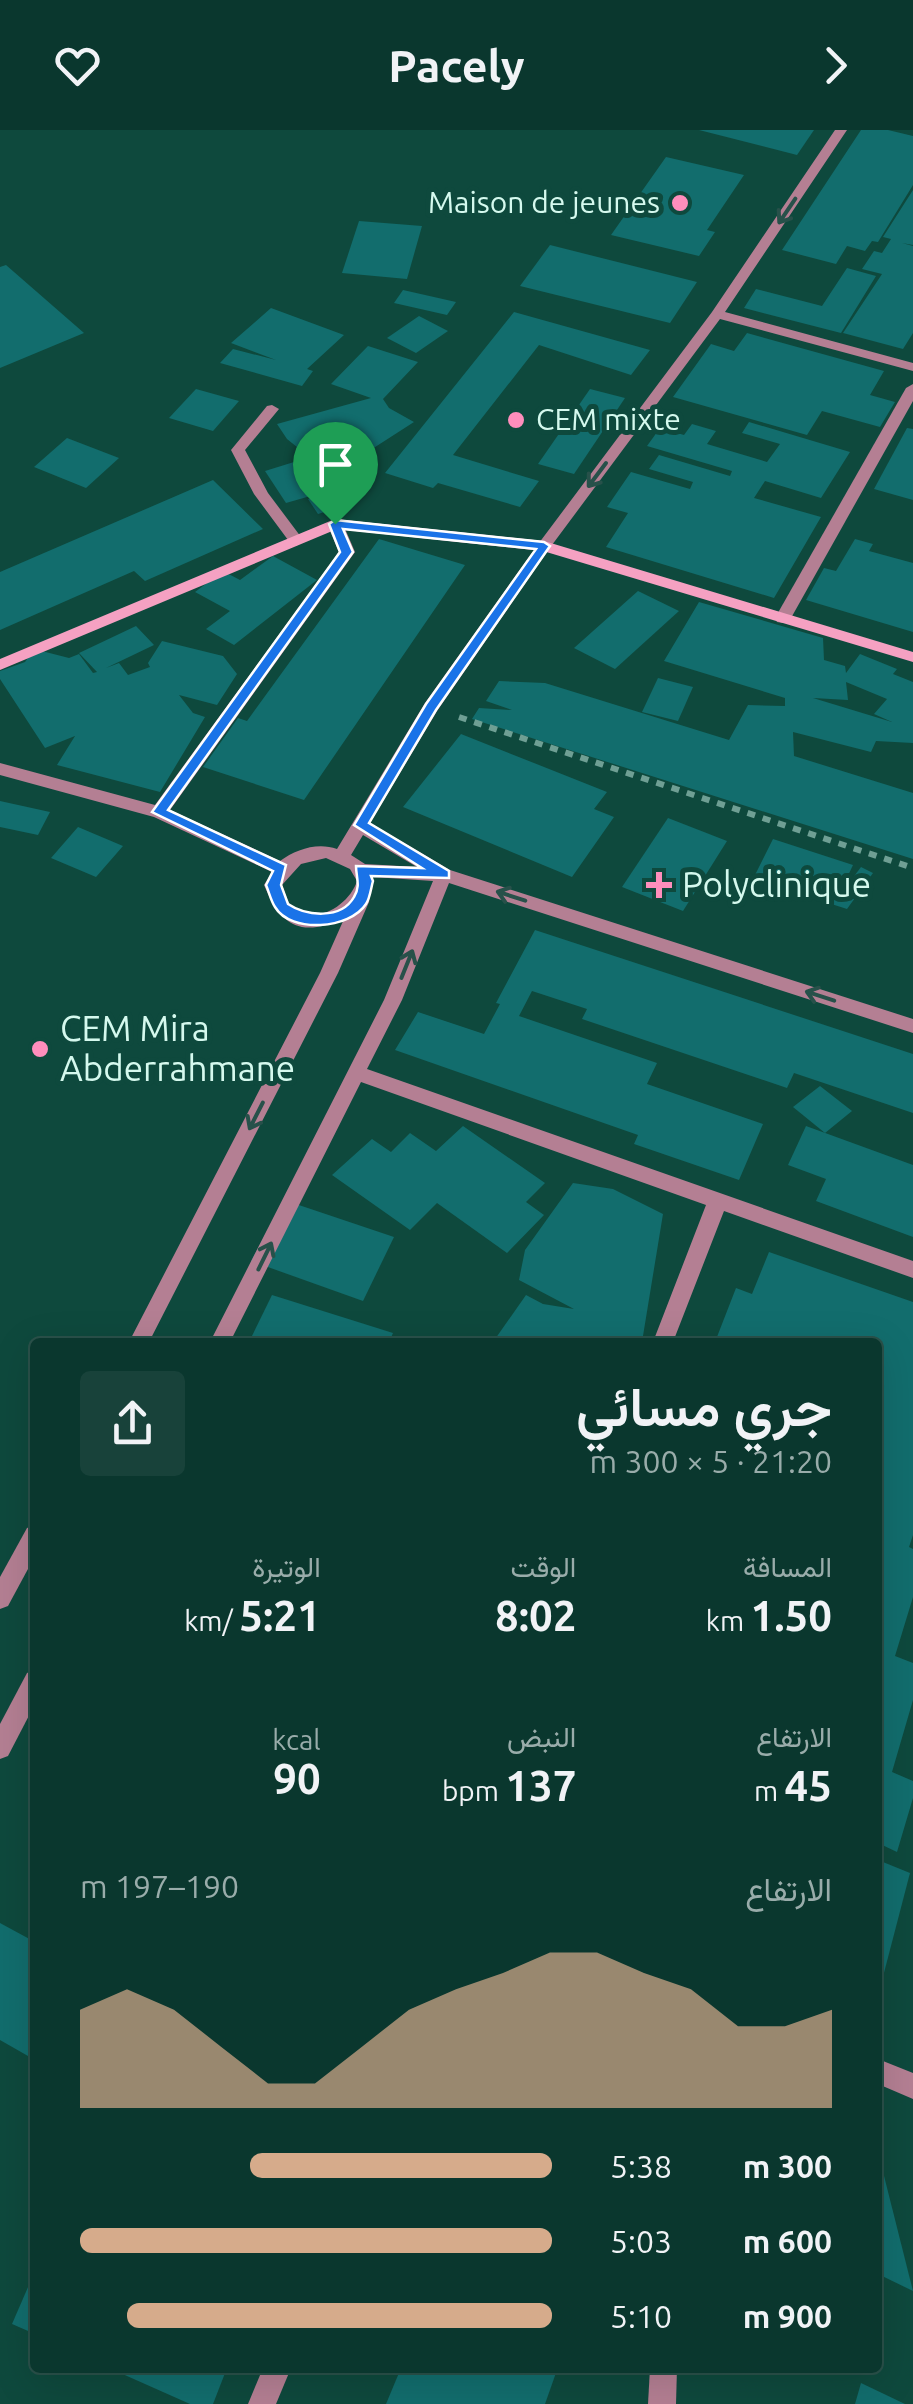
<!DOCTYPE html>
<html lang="ar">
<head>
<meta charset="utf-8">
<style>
	:root { --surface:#0a372e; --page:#18423a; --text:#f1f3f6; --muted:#99acaa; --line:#2a514a; --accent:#d6ab8b }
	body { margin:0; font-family:Ubuntu,Vazirmatn,sans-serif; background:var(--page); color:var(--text); direction:rtl; height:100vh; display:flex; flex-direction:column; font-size:38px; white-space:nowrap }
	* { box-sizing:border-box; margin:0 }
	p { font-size:32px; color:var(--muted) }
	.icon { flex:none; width:55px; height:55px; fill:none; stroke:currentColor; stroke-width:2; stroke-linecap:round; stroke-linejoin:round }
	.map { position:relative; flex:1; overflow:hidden; direction:ltr }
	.side { position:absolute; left:30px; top:1208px; width:852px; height:1035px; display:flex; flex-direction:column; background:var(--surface); border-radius:10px; box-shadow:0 10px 40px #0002,0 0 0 2px var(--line); direction:rtl }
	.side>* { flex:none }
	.pin { position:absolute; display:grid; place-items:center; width:85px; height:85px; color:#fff; margin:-102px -42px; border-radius:50% 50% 50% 0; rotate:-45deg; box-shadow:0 0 10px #0007 }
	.pin .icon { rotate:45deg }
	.round { display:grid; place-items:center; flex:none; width:105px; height:105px; border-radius:10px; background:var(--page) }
	.summary { display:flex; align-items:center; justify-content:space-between; height:170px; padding:0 50px }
	h1 { font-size:55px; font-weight:600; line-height:75px }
	.metrics { display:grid; grid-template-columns:repeat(3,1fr); gap:15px; height:170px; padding:10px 50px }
	.metrics div { display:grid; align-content:center }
	.metrics b { font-size:42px; font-weight:600 }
	.metrics small { font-size:28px; font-weight:400 }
	.metrics p { font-size:28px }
	.chart { height:280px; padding:20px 50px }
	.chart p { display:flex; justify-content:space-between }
	.chart svg { width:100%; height:180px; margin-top:10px; fill:var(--accent); opacity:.7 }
	ul { padding:0 50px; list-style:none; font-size:32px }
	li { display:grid; grid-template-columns:160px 120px 1fr; align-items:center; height:75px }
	li i { height:25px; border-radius:12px; background:var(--accent) }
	header { display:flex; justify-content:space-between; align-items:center; height:130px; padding:0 50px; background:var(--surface); font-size:45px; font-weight:600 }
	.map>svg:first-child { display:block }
	.building { fill:#126d6d; fill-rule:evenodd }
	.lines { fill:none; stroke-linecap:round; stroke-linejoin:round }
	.path { stroke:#6f9f94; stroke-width:6; stroke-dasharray:8 8; stroke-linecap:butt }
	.minor { fill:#b47f93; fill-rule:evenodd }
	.secondary { fill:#f5a1c2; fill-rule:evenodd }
	.oneway { stroke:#27514a }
	.route { fill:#1a73e8; stroke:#fff; stroke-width:2.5; fill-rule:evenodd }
	.poi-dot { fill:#fe8ebc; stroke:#0e493d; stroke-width:4 }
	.labels { text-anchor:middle; stroke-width:10; stroke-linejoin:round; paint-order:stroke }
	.far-poi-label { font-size:30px; fill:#d5f9ee; stroke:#0e493d; text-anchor:end }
	.poi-label { font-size:35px; fill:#d5f9ee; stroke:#0e493d; text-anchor:start }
</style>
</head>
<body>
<header><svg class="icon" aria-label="forward" viewBox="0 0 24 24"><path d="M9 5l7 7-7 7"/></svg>Pacely<svg class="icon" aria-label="heart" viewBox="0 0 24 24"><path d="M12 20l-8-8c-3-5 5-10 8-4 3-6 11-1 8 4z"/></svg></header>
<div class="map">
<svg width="913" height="2274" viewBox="0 0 913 2274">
	<rect width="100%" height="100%" fill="#0e493d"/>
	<g class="building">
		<path d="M699,0H814L797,25Z"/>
		<path d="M861,0H888L913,6V55L878,112L872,111L865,121L847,116L836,134L782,120Z"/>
		<path d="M666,27L744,45L707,100L715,102L699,126L611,105Z"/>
		<path d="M913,60V115L902,113L913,116V203L903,219L843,203L882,144L862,139L874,121L882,123L891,109L883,107Z"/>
		<path d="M359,91L422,96L407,149L342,143Z"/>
		<path d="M550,115L697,152L670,193L520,156Z"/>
		<path d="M6,135L84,203L0,238V137Z"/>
		<path d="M847,138L876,146L841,203L744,178L756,159L822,176Z"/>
		<path d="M403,160L456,172L447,185L394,173Z"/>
		<path d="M271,178L344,205L307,239L313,241L302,256L220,233L233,219L276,230L231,213Z"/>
		<path d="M514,182L650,220L631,245L539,215L453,325L539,351L520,377L438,353L433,358L385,343Z"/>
		<path d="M419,186L448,201L416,223L387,208Z"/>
		<path d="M747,203L884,241L870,265L895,272L880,297L822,281L807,305L673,267L711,214L734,221Z"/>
		<path d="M368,216L418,232L383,269L389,278L414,292L327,348L342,357L286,373L265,341L294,332L311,342L323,338L287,309L277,294L371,268L331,254Z"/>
		<path d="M196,259L239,271L213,301L169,288Z"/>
		<path d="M590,259L625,268L574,344L538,334Z"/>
		<path d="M749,292L850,322L821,368L765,351L754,368L821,387L774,468L606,417L628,383L607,377L631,342L690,359L693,352L649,339L659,325L730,346L732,341L647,316L660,298L684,305L692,294L716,301L707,314L767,332L780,314L742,303Z"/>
		<path d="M907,298L913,299V370L874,359Z"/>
		<path d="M67,308L119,328L86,358L34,337Z"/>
		<path d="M213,350L263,399L145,451L134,441L0,500V442Z"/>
		<path d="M340,359L350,374L318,384L308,369Z"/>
		<path d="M379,409L465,435L304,670L203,637L238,588L247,591Z"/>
		<path d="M855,409L873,414L869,421L913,433V502L806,470L824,438L836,441Z"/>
		<path d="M273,426L317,450L234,515L206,499L230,481L195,462L223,441L240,450Z"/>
		<path d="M638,461L679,481L615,539L574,518Z"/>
		<path d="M699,472L823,508L824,530L845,536L846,543L860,524L897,539L893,544L913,552V613L876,611L871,622L793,602L794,626L913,663V729L472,589L479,578L512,580L486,571L499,551L545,553L729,610L748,575L785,576V568L664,531ZM846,552L887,569L874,584L892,592L813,568L848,570Z"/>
		<path d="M136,496L154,515L106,538L119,533L128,545L150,537L148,533L162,511L223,526L237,544L217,575L179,565L193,583L205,587L160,662L57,635L75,606L45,618L0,549V541L25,532L34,519L69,528L79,524L93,543L97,542L79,523Z"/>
		<path d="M658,548L693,557L678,591L642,582Z"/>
		<path d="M461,604L607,662L594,679L614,687L572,747L403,677Z"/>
		<path d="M0,671L50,682L38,705L0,697Z"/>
		<path d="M668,688L727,711L683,781L622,757Z"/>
		<path d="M78,697L123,716L96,747L51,728Z"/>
		<path d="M773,709L853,735L837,769L861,737L873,743L847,779L753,749Z"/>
		<path d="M535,800L913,924V983L794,943L787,958L582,889L587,879L532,861L519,886L657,933L647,954L763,994L739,1050L634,1014L638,1005L395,920L418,882L484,904L500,874L496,873Z"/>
		<path d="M820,956L852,981L825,1003L793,977Z"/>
		<path d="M463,996L545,1053L526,1072L544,1085L507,1123L437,1073L410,1100L332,1045L372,1009L391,1022L410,1003L436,1021Z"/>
		<path d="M806,996L913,1035V1107L816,1071L826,1049L788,1035Z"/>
		<path d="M573,1053L613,1059L663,1084L642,1212H493L526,1165L543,1174L574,1179L519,1150L525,1120Z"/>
		<path d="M284,1070L394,1107L363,1171L251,1131Z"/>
		<path d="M769,1122L913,1172V1405L909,1417L913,1419V1467L895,1526L913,1533V1570L892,1642L913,1651V1668L897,1722L878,1713V1212H715L736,1158L752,1164Z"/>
		<path d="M272,1165L393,1203L389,1212H249Z"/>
		<path d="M878,1730L910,1743L879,1862H878Z"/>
		<path d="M0,1793L35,1812V1930L0,1910Z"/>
		<path d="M878,2026H879L913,2161L878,2144Z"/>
		<path d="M35,2141V2204L12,2194Z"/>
		<path d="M109,2238H227L213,2274H190Z"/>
		<path d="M401,2238H552L557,2240L545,2274H386Z"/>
		<path d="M861,2253L905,2274H855Z"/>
	</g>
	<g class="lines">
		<path class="path" d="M459,587L913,738"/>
		<g class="minor">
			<path d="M835,0H847L725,182L913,233V241L720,189L549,419L437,581L370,693L450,740L913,889V903L449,753L402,870L367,939L913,1131V1148L724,1081L673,1212H653L706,1075L361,952L230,1212H210L384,870L433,751L373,747L369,772L338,843L149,1212H129L320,843L344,789C300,807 282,797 264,755L272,742L154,687L0,645V633L155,675L339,422L327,394L335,389L343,394L355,422L170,680L280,731C296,719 318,712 337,719L425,573L539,413L712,182ZM363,705L417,737L365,734L351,725ZM326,728L350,739L357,751C350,774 315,798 292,777C287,772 285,762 282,755L301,734Z"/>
			<path d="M913,254V271L791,488L783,493L777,492L775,488L906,258Z"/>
			<path d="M272,275L279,279L245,320L268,363L304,411L296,416L291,414L254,364L231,320L267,276Z"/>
			<path d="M35,1395V1426L8,1476L0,1479V1447L27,1398Z"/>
			<path d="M35,1540V1574L8,1626L0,1629V1594L27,1543Z"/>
			<path d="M878,1929L913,1943V1969L878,1954Z"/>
			<path d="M263,2238H291L276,2274H248Z"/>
			<path d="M650,2238H677L676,2274H648Z"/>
		</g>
		<path class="secondary" d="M335,389L544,411L913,522V532L543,421L337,399L0,540V529Z"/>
	</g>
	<defs><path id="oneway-shaft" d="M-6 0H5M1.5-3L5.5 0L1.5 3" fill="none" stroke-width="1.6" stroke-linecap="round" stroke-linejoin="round" transform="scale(2.5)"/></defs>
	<g class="oneway">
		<use href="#oneway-shaft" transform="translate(787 81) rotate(124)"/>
		<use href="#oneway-shaft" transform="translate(597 345) rotate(127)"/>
		<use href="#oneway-shaft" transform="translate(511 766) rotate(-162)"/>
		<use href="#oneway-shaft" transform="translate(407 834) rotate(-68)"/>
		<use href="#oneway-shaft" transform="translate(820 866) rotate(-162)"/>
		<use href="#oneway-shaft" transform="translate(256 986) rotate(117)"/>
		<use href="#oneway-shaft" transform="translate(265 1126) rotate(-64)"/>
	</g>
	<path class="route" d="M335,390L544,412L550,416L436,580L369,693L449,741V748L371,746L373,751C371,758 370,768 366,774C350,799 291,804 275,777C271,771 269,762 266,755L273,741L152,682L340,422L329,394ZM343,399L536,419L426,574L354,695L422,738L356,736C356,747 361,756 354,767C341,790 306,786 288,774L281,755L286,735L168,680L353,422Z"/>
	<g class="poi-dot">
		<circle cx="680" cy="73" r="10"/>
		<circle cx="516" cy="290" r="10"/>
		<path d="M654 740h10v10h10v10h-10v10h-10v-10h-10v-10h10z"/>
		<circle cx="40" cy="919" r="10"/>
	</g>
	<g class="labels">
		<g class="far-poi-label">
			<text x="660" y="83">Maison de jeunes</text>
			<text x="536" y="300" text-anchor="start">CEM mixte</text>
		</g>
		<g class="poi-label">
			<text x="682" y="767">Polyclinique</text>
			<text x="60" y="911">CEM Mira<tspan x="60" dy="40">Abderrahmane</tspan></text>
		</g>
	</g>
</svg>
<div class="pin" style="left:335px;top:394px;background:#1e9e55"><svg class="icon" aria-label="arrive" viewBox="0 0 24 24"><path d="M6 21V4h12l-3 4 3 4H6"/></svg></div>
<section class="side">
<div class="summary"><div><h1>جري مسائي</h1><p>21:20 · 5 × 300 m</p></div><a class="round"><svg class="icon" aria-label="share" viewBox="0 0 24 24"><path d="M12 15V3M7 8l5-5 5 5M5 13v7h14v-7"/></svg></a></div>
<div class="metrics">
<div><p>المسافة</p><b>1.50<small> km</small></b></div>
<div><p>الوقت</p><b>8:02</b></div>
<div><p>الوتيرة</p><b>5:21<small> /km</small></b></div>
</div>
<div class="metrics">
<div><p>الارتفاع</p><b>45<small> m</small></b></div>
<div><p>النبض</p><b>137<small> bpm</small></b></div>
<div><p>kcal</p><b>90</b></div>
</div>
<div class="chart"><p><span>الارتفاع</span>190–197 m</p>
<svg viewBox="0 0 160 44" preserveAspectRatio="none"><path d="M0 44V20L10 15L20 20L30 29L40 38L50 38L60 29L70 20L80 15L90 11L100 6L110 6L120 11L130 15L140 24L150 24L160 20V44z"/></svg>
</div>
<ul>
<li><b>300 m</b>5:38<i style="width:64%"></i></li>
<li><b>600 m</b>5:03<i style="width:100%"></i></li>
<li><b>900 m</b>5:10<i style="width:90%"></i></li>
</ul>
</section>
</div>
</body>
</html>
